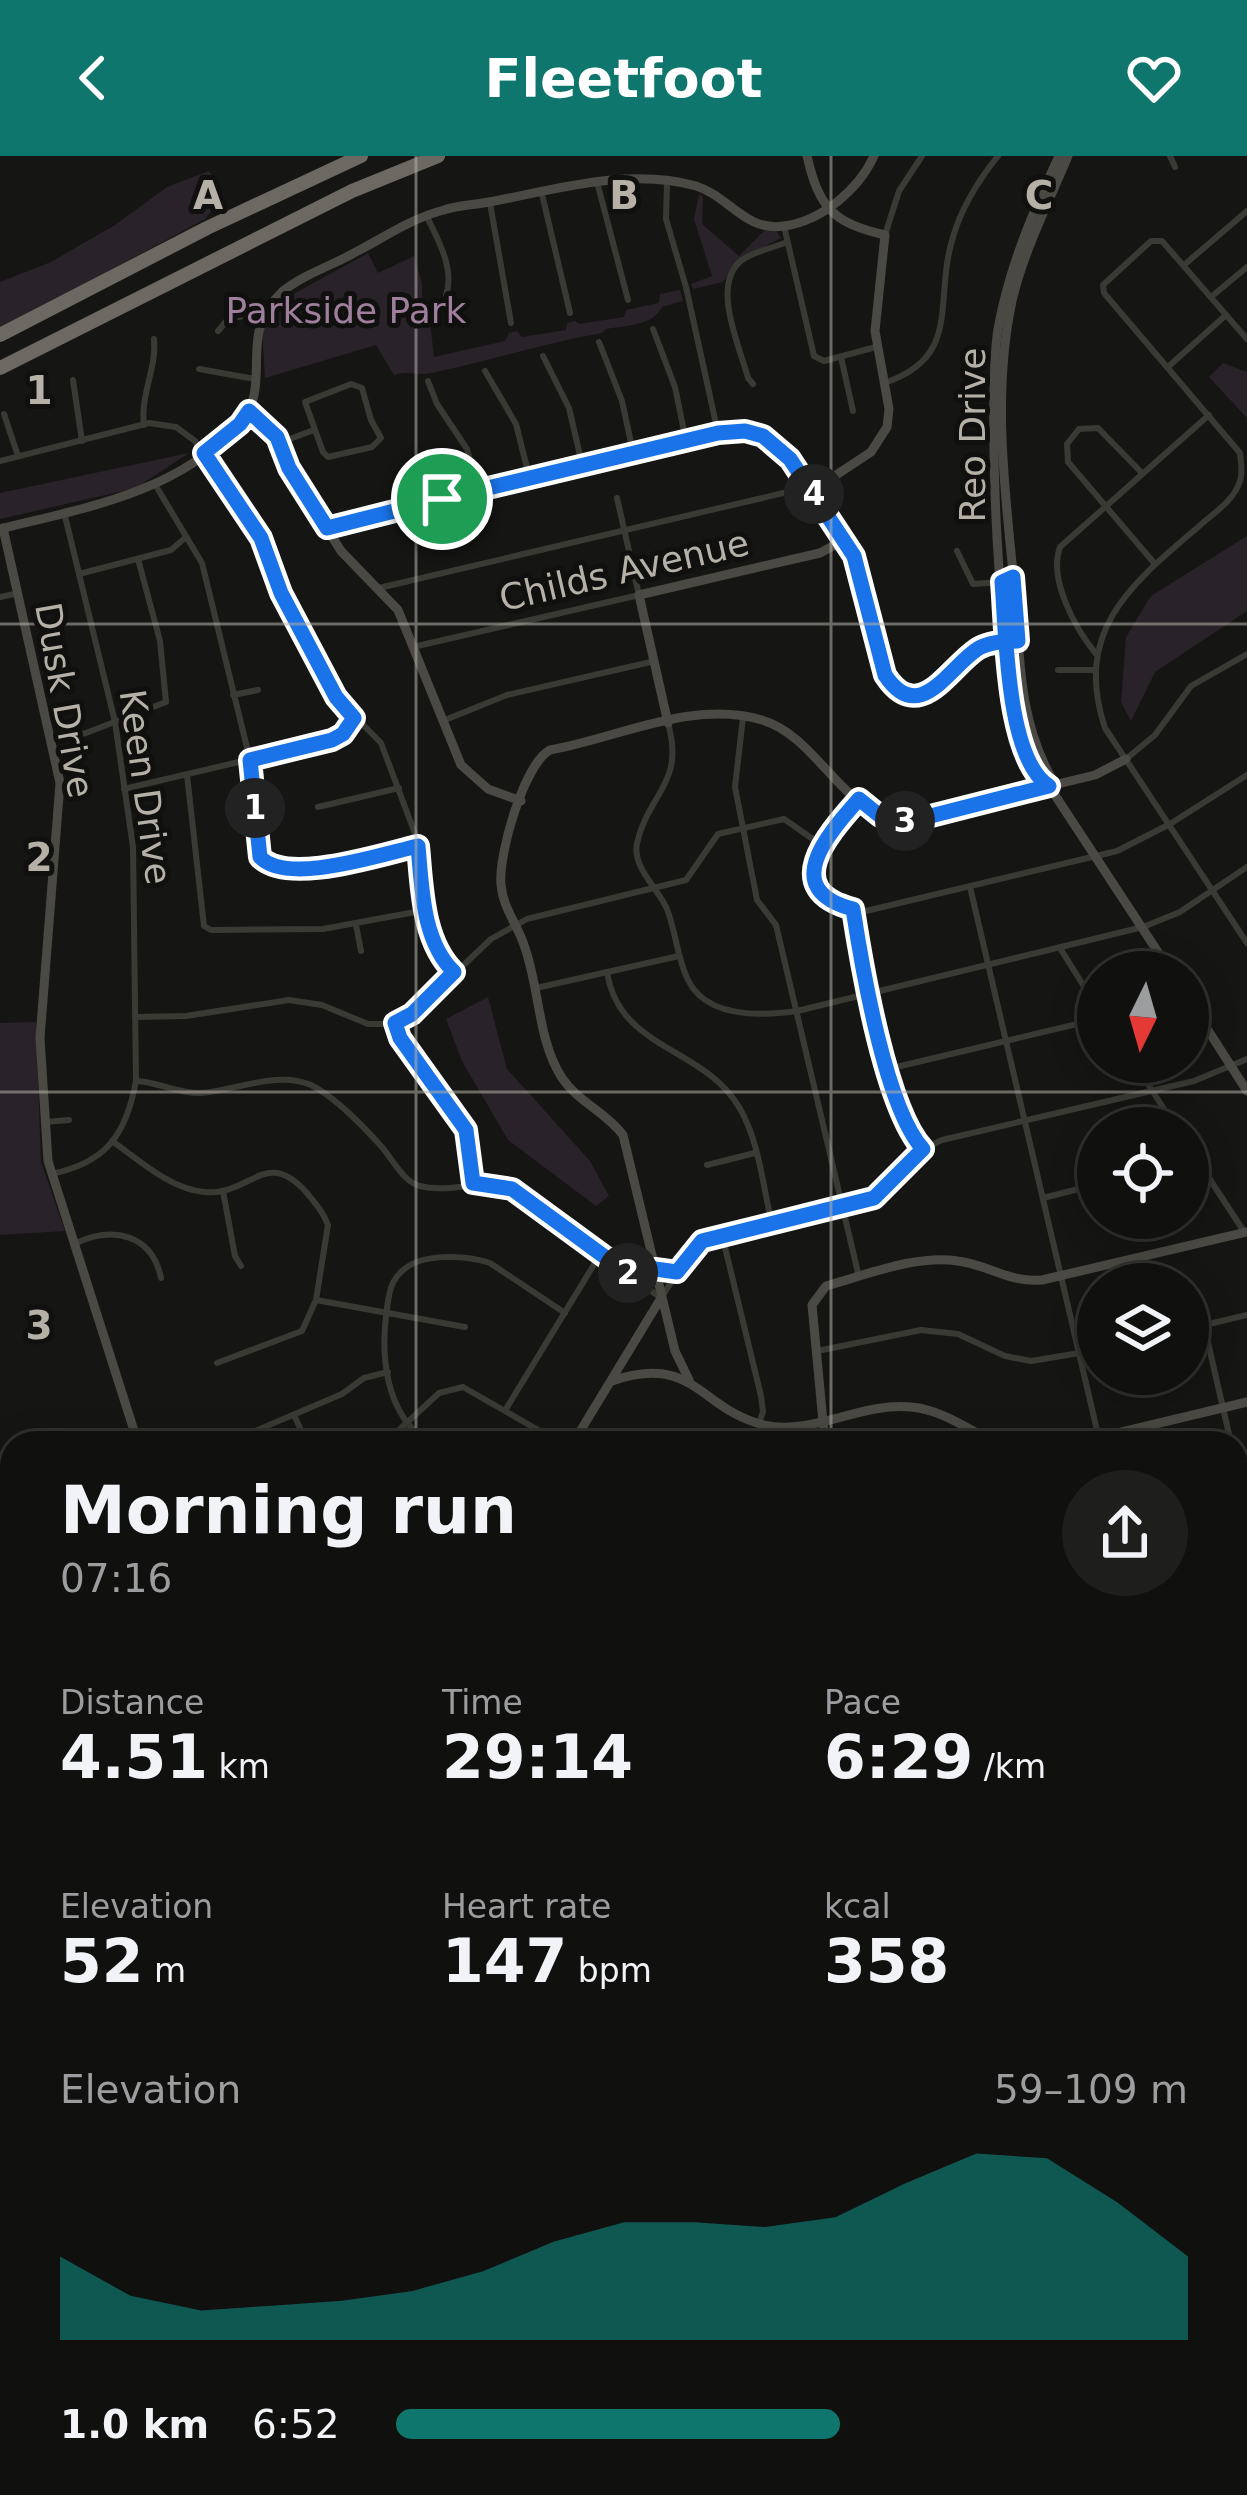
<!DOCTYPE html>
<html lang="en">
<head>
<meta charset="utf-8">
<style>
	:root { --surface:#10100f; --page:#1e1e1d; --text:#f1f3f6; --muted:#9c9d9e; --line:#30302f; --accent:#0f766e }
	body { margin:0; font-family:"DejaVu Sans",sans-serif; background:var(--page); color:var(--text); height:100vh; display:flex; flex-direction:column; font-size:45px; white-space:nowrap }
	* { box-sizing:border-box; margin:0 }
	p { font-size:39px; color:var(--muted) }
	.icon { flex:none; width:66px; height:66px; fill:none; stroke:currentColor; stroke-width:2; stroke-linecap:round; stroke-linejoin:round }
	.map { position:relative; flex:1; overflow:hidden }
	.side { position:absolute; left:0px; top:1275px; width:1248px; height:1065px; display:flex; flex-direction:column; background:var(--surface); border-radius:36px 36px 0 0; box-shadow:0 6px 30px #0003,0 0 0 3px var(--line) }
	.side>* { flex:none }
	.needle { width:78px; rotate:185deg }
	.controls { position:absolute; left:1077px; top:795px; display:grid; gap:24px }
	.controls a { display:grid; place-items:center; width:132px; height:132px; border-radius:50%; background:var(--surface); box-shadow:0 6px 30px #0003,0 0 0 3px var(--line); font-size:60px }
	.pin { position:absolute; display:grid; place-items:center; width:102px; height:102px; color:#fff; margin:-51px; border:6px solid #fff; border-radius:50%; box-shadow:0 3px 12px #0007 }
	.km { position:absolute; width:60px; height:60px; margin:-30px; border-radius:50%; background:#222; color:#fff; font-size:33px; line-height:60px; text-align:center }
	.round { display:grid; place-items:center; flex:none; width:126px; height:126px; border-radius:63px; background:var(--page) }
	.headline { display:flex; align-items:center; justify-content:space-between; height:204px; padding:0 60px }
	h1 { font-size:66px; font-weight:700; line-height:90px }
	.metrics { display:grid; grid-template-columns:repeat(3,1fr); gap:18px; height:204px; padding:12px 60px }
	.metrics div { display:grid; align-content:center }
	.metrics b { font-size:60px; font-weight:700 }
	.metrics small { font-size:33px; font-weight:400 }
	.metrics p { font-size:33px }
	.chart { height:336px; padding:24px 60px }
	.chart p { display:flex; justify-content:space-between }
	.chart svg { width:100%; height:216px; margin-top:12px; fill:var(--accent); opacity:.7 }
	ul { padding:0 60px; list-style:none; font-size:39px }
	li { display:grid; grid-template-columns:192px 144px 1fr; align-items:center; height:90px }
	li i { height:30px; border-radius:15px; background:var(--accent) }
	header { display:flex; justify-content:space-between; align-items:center; height:156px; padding:0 60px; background:var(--accent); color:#fff; font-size:54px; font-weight:700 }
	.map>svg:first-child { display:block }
	.green { fill:#2a2229 }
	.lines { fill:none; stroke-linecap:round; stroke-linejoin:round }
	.street { stroke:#3a3a35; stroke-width:6 }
	.secondary { stroke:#4a4943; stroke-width:9 }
	.primary { stroke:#595851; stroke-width:10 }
	.highway { stroke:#6b6962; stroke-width:14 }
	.route-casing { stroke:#fff; stroke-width:24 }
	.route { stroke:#1a73e8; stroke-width:15 }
	.grid { fill:none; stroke:#b5b1a7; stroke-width:3; stroke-opacity:0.55 }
	.labels { text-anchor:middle; stroke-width:10; stroke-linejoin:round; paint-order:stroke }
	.park-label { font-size:36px; fill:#9f7f9c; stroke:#10100f }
	.street-label { font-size:36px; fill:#b5b1a7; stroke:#10100f }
	.grid-label { font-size:39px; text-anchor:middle; font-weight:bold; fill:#b5b1a7; stroke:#10100f; stroke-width:10; stroke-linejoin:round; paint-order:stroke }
</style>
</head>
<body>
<header><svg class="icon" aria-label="back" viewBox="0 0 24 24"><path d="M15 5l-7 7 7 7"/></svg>Fleetfoot<svg class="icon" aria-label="heart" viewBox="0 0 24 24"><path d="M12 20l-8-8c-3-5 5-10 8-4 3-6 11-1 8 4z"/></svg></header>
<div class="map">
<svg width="1247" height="2339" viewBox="0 0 1247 2339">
	<rect width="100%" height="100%" fill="#151514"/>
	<g class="green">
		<path d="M209,15L224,39L205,63L0,174V126L51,106L115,69L167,31Z"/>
		<path d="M699,39L703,40L702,68L739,100L765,74L776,75L781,82L738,104L723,126L693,133L691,128L712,120L694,63Z"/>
		<path d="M368,97L378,117L414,100L422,128V149L429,157L434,201L505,185L509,177L517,175L522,181L566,174L567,167L575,165L579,168L624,161L626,154L659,147L660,138L680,134L683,145L662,151C652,170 628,169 606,173L602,177C545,187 489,205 431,217C417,220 409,214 394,219L376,189L265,222L262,174L277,147Z"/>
		<path d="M1223,207L1247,216V262L1209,221Z"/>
		<path d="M189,297L136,332L0,363V337Z"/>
		<path d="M1247,380V455L1155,516L1131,565L1121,546L1126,481L1151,440Z"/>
		<path d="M488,841L507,913L590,1005L609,1040L596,1050L508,984L462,905L446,863Z"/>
		<path d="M36,866L41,1006L65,1075L0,1079V867Z"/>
		<path d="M12,1717V1762L0,1776V1730Z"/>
		<path d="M12,1788V1924L0,1929V1813Z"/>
		<path d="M1247,2009V2064L1236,2066V2012Z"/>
	</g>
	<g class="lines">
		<g class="street">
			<path d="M1170,0L1175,11"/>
			<path d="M597,26L628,144"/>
			<path d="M667,27L666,63L686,131L718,277"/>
			<path d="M541,34L570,157"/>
			<path d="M490,47L511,167"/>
			<path d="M427,61C438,83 455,114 446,139"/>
			<path d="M784,70L814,200L824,205L876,191"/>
			<path d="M885,79L899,35L922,0"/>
			<path d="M1184,109L1247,55"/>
			<path d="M1211,141L1247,111"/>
			<path d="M653,173L675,231L686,285"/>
			<path d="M218,175L228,163L243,160L262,164"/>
			<path d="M1247,183L1162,85H1151L1103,129L1104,137L1240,297C1241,307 1243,316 1240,325C1234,345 1212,358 1197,372C1130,429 1073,475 1105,572L1247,787"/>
			<path d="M599,186L622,245L633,296"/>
			<path d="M543,200L569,252L582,308"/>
			<path d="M841,201L853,255"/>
			<path d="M1169,210L1226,159"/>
			<path d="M199,213L255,223"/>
			<path d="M485,215L516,268L529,320"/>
			<path d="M73,224L82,285"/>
			<path d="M428,225L437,248L467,293L479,334"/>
			<path d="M884,227C963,201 933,145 953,81C962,50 978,25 998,0"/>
			<path d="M351,228L362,232L371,264L381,282L372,291L328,301L323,296L305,246Z"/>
			<path d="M753,228L748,222C740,191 710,128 742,104C755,95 773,92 787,86"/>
			<path d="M4,258L18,300"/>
			<path d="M144,269C140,239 157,212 154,183"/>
			<path d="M279,287L314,274"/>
			<path d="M0,305L149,267L176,271L195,285L261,383L281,437L336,541L381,587L417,683L422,734L436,793L454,816"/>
			<path d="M1141,316L1098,272L1079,273L1067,288L1068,306L1155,408"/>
			<path d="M156,330L202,407L250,604L263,706L269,710L329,711L418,690"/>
			<path d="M327,372L529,320L734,275C775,274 791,305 812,335"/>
			<path d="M844,384L860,416L885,519L899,534L919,539L932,535L980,491L1017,485"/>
			<path d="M957,395L973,428L1002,426L1013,421"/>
			<path d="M79,418L171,394L185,382"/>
			<path d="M379,432L809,331"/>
			<path d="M0,441L19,437"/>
			<path d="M413,491L639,439L617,342"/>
			<path d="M1096,498C1075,472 1048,423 1060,391L1209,259"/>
			<path d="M1058,514H1095"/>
			<path d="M233,539L258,534"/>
			<path d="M743,561L735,631L757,744L776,769L859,1121"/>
			<path d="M445,564L507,539L655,505"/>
			<path d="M668,567C685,628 649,636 637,687C632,712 658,732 667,753C676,776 677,802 688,824C707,863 762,860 797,855L1143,771L1180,756L1247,711"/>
			<path d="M50,585L86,577L166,546L160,485L138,403"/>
			<path d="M1126,603L1155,579L1191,530L1247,498"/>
			<path d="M187,619L204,770L211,774L323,773L426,754"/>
			<path d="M124,633L332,584L354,562"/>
			<path d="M858,644C845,658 829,673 820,689C798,726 835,750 866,755L1117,695L1170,668L1247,619"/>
			<path d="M318,651L399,632"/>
			<path d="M970,731L1100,1287"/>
			<path d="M853,753C862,812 886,952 923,993"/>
			<path d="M356,769L361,795"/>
			<path d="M1060,792L1098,853"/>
			<path d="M607,816C619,894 703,890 739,951C759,984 763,1031 772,1068"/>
			<path d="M536,832L679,800"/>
			<path d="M135,861L186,860L289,844L322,849L368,868H390L412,858L491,783L527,763L686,724L718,678L784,663L820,688"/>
			<path d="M395,867L409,898L467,975L473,1026"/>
			<path d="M1134,906L1176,972"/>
			<path d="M888,913L1098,863"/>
			<path d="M136,925C158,926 181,938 200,937C235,935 277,914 311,929C335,941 363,970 381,990C392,1002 403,1026 420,1030C449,1038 479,1022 512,1033L661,1142L692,1094L702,1085C755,1065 819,1070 869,1044C899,1029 912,997 942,984L1194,925L1247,903"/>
			<path d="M45,966L69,964"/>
			<path d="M112,985C139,1004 170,1033 204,1036C252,1040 265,990 307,1037C316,1048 323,1056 328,1069L316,1144L302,1175L217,1207"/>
			<path d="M1188,990L1245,1077"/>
			<path d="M707,1009L755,997"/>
			<path d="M51,1018C106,1007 126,979 136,925L133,691L115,566L64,356"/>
			<path d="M223,1035L235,1100L241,1110"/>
			<path d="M1043,1042L1098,1028"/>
			<path d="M722,1079L761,1240L763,1256L759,1267"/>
			<path d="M76,1087C113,1070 152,1078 161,1122"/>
			<path d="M316,1144L465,1171"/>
			<path d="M1204,1169L1231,1287"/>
			<path d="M1188,1173L1247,1159"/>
			<path d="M817,1195L921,1174L958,1178L1005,1200L1031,1205L1098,1194"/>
			<path d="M506,1253L601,1097"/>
			<path d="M294,1259L307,1287"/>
			<path d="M666,1285L668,1287"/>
			<path d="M238,1287L246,1279L342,1238L364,1222L388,1216"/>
			<path d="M385,1287L439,1237L463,1231L561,1287"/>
			<path d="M430,1287C385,1260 380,1199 387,1152C389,1139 390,1127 400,1117C419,1096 466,1099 490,1107L565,1157"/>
			<path d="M766,1287L769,1270"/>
			<path d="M1236,1308L1247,1355"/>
			<path d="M1236,1487L1247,1484"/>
			<path d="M8,1555L12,1559"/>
			<path d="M1236,1583L1247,1580"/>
			<path d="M1236,1620L1247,1618"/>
			<path d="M1236,1652L1247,1650"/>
			<path d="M1236,1707L1247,1753"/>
			<path d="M1240,1935L1247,1937"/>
			<path d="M1244,2077L1247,2078"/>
			<path d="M0,2123L12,2112"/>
			<path d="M15,2328L16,2339"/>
			<path d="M84,2328H102"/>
			<path d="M332,2328L334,2339"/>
			<path d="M401,2328L404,2339"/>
			<path d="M736,2328L747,2339"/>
			<path d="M1116,2328L1117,2339"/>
			<path d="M664,2339L689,2328"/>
			<path d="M980,2339L989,2328"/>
		</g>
		<g class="secondary">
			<path d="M1059,0C1033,56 1009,111 998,173C987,240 995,598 1049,630L1171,816"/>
			<path d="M249,255L277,281L289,312L341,395L398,454L461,609L488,633L521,645"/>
			<path d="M3,372L60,627L40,882L48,1005L138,1287"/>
			<path d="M0,373C85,352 175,337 238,270C265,241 252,208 259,175C263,160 271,146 282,136C302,119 331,110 354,97C383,82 412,62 444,54C458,49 474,49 489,46C555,34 628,11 696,30C729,40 745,76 784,70C822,65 859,33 874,0"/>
			<path d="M668,567L639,439L820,397L844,384L812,335L871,296L887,271L889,253L875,175L885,79C833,67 819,52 807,0"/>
			<path d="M1049,630L1052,623C1017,561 1020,496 1014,427C1005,334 992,238 1012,145C1024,94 1048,48 1068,0"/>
			<path d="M1188,843L1247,935"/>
			<path d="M655,1115L677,1116"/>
			<path d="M635,1123L655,1113"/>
			<path d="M689,1224L675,1195L623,979C606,956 578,946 562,922C537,883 540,832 524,789C517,768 503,752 501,729C498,699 524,608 550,594C618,582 693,543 762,564C819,581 843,661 905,665L1095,619L1126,603"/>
			<path d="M612,1225C695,1197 699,1253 764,1269C813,1280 861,1246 911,1251C943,1254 967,1273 996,1287"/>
			<path d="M573,1287L661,1142"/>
			<path d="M825,1287L812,1149L826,1130C866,1119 917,1098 958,1105C989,1109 1010,1127 1042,1124L1247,1076"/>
			<path d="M1076,1287L1247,1246"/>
			<path d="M1236,1328L1247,1325"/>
			<path d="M0,1451L12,1459"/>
			<path d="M0,1626L12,1618"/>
			<path d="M0,1798L12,1775"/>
			<path d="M1236,2207L1247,2200"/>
			<path d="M1209,2339V2328"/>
		</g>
		<g class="primary">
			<path d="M0,1940L12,1936"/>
			<path d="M1236,2130L1247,2131"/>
		</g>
		<g class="highway">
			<path d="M0,179L207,72L361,0"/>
			<path d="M0,212L352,35L438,0"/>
		</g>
	</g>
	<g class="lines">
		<defs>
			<path id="route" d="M442,343L327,372L289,312L277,281L249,255L240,268L204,297L261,382L281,437L336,541L354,562L343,578L332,584L250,604L260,701C287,730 382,698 418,690C422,731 422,785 454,816L412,858L395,867L400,882L466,974L473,1027L512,1033L635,1123L655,1113L677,1116L702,1085L874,1042L923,993C886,953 862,811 853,753C777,733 830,676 859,643L880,660L911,665L1049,630C1006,603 1006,474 1002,426L1013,421L1018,485C1005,485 990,486 979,492C950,509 920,572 885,519L854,400L790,303L763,280L745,275L718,277L442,343"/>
		</defs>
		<use href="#route" class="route-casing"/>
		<use href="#route" class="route"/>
	</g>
	<path class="grid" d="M416,0V1287M831,0V1287M0,468H1247M0,936H1247M0,1403H12M1236,1403H1247M0,1871H12M1236,1871H1247M416,2328V2339M831,2328V2339"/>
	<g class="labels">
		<g class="park-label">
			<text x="346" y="167">Parkside Park</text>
		</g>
		<g class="street-label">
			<text transform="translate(972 279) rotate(-90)" y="13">Reo Drive</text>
			<text transform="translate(624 414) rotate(-13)" y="13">Childs Avenue</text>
			<text transform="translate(65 544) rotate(80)" y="13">Dusk Drive</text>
			<text transform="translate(146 631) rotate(82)" y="13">Keen Drive</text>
		</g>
	</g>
	<g class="grid-label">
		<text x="208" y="53">A</text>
		<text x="624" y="53">B</text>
		<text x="1039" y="53">C</text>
		<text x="39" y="248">1</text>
		<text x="39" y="715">2</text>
		<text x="39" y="1183">3</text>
	</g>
</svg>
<div class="controls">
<a><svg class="needle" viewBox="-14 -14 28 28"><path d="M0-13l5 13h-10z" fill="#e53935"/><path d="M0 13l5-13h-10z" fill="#9c9d9e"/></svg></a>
<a><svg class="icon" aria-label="locate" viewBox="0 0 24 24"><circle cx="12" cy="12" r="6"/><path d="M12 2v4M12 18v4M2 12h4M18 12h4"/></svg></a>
<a><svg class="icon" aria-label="layers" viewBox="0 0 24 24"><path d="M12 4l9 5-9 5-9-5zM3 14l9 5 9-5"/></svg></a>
</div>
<div class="pin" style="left:442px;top:343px;background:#1e9e55"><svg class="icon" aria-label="arrive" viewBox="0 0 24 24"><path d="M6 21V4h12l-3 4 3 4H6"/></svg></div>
<b class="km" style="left:255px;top:652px">1</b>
<b class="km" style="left:628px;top:1117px">2</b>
<b class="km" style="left:905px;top:665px">3</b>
<b class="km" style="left:814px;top:338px">4</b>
<section class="side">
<div class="headline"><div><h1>Morning run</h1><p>07:16</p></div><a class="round"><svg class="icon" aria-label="share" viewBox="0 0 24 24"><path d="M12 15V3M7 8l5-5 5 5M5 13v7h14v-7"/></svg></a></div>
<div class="metrics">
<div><p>Distance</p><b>4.51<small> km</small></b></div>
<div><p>Time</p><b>29:14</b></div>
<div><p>Pace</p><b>6:29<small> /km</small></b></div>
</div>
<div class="metrics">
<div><p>Elevation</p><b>52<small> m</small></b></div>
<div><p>Heart rate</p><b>147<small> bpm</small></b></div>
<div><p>kcal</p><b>358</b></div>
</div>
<div class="chart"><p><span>Elevation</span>59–109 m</p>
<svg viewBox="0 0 160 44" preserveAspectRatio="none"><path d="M0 44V27L10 35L20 38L30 37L40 36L50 34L60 30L70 24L80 20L90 20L100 21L110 19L120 12L130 6L140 7L150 16L160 27V44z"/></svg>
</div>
<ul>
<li><b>1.0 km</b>6:52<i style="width:56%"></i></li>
</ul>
</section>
</div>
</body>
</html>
